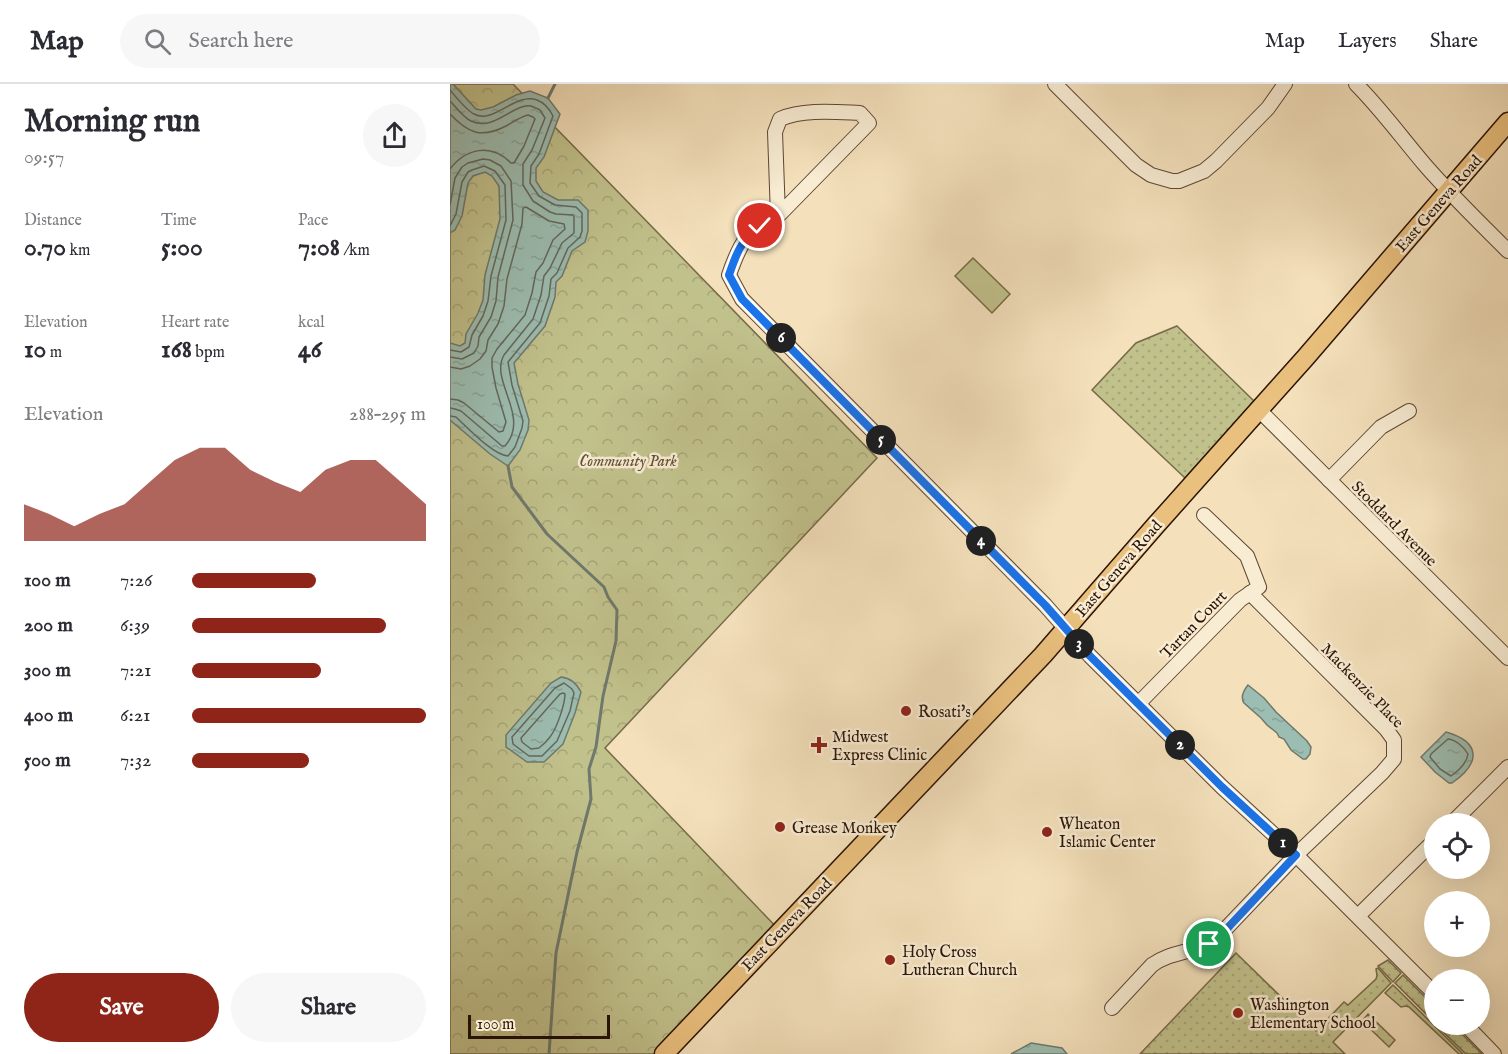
<!DOCTYPE html>
<html lang="en">
<head>
<meta charset="utf-8">
<style>
	:root { --surface:#fff; --page:#f7f7f7; --text:#2b2b33; --muted:#7c7c81; --line:#e1e1e2; --accent:#8f2418 }
	body { margin:0; font-family:"IM FELL English",serif; background:var(--page); color:var(--text); height:100vh; display:flex; flex-direction:column; font-size:22px; white-space:nowrap }
	* { box-sizing:border-box; margin:0 }
	p { font-size:20px; color:var(--muted) }
	.icon { flex:none; width:33px; height:33px; fill:none; stroke:currentColor; stroke-width:2; stroke-linecap:round; stroke-linejoin:round }
	.map { position:relative; flex:1; overflow:hidden }
	.sheet { display:flex; flex-direction:column; background:var(--surface); width:450px }
	.sheet>* { flex:none }
	.buttons { position:absolute; left:974px; top:729px; display:grid; gap:12px }
	.buttons a { display:grid; place-items:center; width:66px; height:66px; border-radius:50%; background:var(--surface); box-shadow:0 6px 24px #0002; font-size:30px }
	.scale { position:absolute; left:18px; bottom:15px; width:142px; box-sizing:border-box; padding-left:6px; border:3px solid #2b1306; border-top:0; font-size:16px; line-height:21px; white-space:nowrap; color:#2b1306; -webkit-text-stroke:4px #f8ecd3; paint-order:stroke }
	.pin { position:absolute; display:grid; place-items:center; width:51px; height:51px; color:#fff; margin:-26px; border:3px solid #fff; border-radius:50%; box-shadow:0 2px 6px #0007 }
	.km { position:absolute; width:30px; height:30px; margin:-15px; border-radius:50%; background:#222; color:#fff; font-size:16px; line-height:30px; text-align:center }
	.round { display:grid; place-items:center; flex:none; width:63px; height:63px; border-radius:32px; background:var(--page) }
	.overview { display:flex; align-items:center; justify-content:space-between; height:102px; padding:0 24px }
	h1 { font-size:33px; font-weight:700; line-height:45px }
	.metrics { display:grid; grid-template-columns:repeat(3,1fr); gap:9px; height:102px; padding:6px 24px }
	.metrics div { display:grid; align-content:center }
	.metrics b { font-size:26px; font-weight:700 }
	.metrics small { font-size:16px; font-weight:400 }
	.metrics p { font-size:16px }
	.chart { height:168px; padding:12px 24px }
	.chart p { display:flex; justify-content:space-between }
	.chart svg { width:100%; height:108px; margin-top:6px; fill:var(--accent); opacity:.7 }
	.cta { display:flex; gap:12px; margin-top:auto; padding:12px 24px }
	.cta a { flex:1; height:69px; border-radius:36px; background:var(--accent); color:#fff; font-size:24px; font-weight:700; line-height:69px; text-align:center }
	.cta a+a { background:var(--page); color:var(--text) }
	ul { padding:0 24px; list-style:none; font-size:20px }
	li { display:grid; grid-template-columns:96px 72px 1fr; align-items:center; height:45px }
	li i { height:15px; border-radius:8px; background:var(--accent) }
	header { display:flex; align-items:center; gap:36px; box-sizing:border-box; height:84px; padding:0 30px; background:var(--surface); border-bottom:2px solid var(--line) }
	header strong { font-size:28px }
	nav { display:flex; gap:33px; margin-inline-start:auto; font-size:21px }
	.search { width:420px; height:54px; background:var(--page); display:flex; align-items:center; gap:15px; box-sizing:border-box; padding:0 21px; border-radius:33px; color:var(--muted); font-size:22px }
	main { display:flex; flex:1; min-height:0 }
	.map>svg:first-child { display:block }
	.grass { fill:url(#grass-dots); stroke:#766a49; stroke-width:1.5 }
	.park { fill:url(#park-crowns); stroke:#766a49; stroke-width:1.5 }
	.pitch { fill:#c1c18c; stroke:#766a49; stroke-width:1.5 }
	.water { fill:url(#water-ripples); stroke:#6f796d; stroke-width:1.5 }
	.lines { fill:none; stroke-linecap:round; stroke-linejoin:round }
	.shore { stroke:#64685c; stroke-width:1.5 }
	.stream { stroke:#6f796d; stroke-width:3 }
	.minor-casing { stroke:#5d4634; stroke-width:16 }
	.major-casing { stroke:#2b1306; stroke-width:21 }
	.minor { stroke:#f8ecd3; stroke-width:14 }
	.major { stroke:#eac07e; stroke-width:18 }
	.route-casing { stroke:#fff; stroke-width:12 }
	.route { stroke:#1a73e8; stroke-width:8 }
	.poi-dot { fill:#8f2418; stroke:#f8ecd3; stroke-width:2 }
	.labels { text-anchor:middle; stroke-width:5; stroke-linejoin:round; paint-order:stroke }
	.street-label { font-size:16px; fill:#2b1306; stroke:#f8ecd3 }
	.park-label { font-size:16px; font-style:italic; fill:#605035; stroke:#f8ecd3 }
	.poi-label { font-size:16px; fill:#2b1306; stroke:#f8ecd3; text-anchor:start }
</style>
</head>
<body>
<header>
<strong>Map</strong>
<div class="search"><svg class="icon" aria-label="search" viewBox="0 0 24 24"><circle cx="10" cy="10" r="6"/><path d="M15 15l6 6"/></svg>Search here</div>
<nav><a>Map</a><a>Layers</a><a>Share</a></nav>
</header>
<main>
<section class="sheet">
<div class="overview"><div><h1>Morning run</h1><p>09:57</p></div><a class="round"><svg class="icon" aria-label="share" viewBox="0 0 24 24"><path d="M12 15V3M7 8l5-5 5 5M5 13v7h14v-7"/></svg></a></div>
<div class="metrics">
<div><p>Distance</p><b>0.70<small> km</small></b></div>
<div><p>Time</p><b>5:00</b></div>
<div><p>Pace</p><b>7:08<small> /km</small></b></div>
</div>
<div class="metrics">
<div><p>Elevation</p><b>10<small> m</small></b></div>
<div><p>Heart rate</p><b>168<small> bpm</small></b></div>
<div><p>kcal</p><b>46</b></div>
</div>
<div class="chart"><p><span>Elevation</span>288–295 m</p>
<svg viewBox="0 0 160 44" preserveAspectRatio="none"><path d="M0 44V29L10 33L20 38L30 33L40 29L50 20L60 11L70 6L80 6L90 15L100 20L110 24L120 15L130 11L140 11L150 20L160 29V44z"/></svg>
</div>
<ul>
<li><b>100 m</b>7:26<i style="width:53%"></i></li>
<li><b>200 m</b>6:39<i style="width:83%"></i></li>
<li><b>300 m</b>7:21<i style="width:55%"></i></li>
<li><b>400 m</b>6:21<i style="width:100%"></i></li>
<li><b>500 m</b>7:32<i style="width:50%"></i></li>
</ul>
<div class="cta"><a>Save</a><a>Share</a></div>
</section>
<div class="map">
<svg width="1058" height="970" viewBox="0 0 1058 970">
	<defs>
		<pattern id="grass-dots" width="8" height="8" patternUnits="userSpaceOnUse" patternTransform="scale(1.5)"><rect width="8" height="8" fill="#c1c18c"/><path d="M2 2h.1M6 6h.1" fill="none" stroke="#a6a577" stroke-width="1.8" stroke-linecap="round"/></pattern>
		<pattern id="park-crowns" width="20" height="18" patternUnits="userSpaceOnUse" patternTransform="scale(1.5)"><rect width="20" height="18" fill="#c1c18c"/><path d="M2 6a3 3 0 1 1 6 0M12 15a3 3 0 1 1 6 0" fill="none" stroke="#a6a577"/></pattern>
		<pattern id="water-ripples" width="26" height="14" patternUnits="userSpaceOnUse" patternTransform="scale(1.5)"><rect width="26" height="14" fill="#9cbdb1"/><path d="M2 4q2-2 4 0t4 0M15 11q2-2 4 0t4 0" fill="none" stroke="#87a297"/></pattern>
	</defs>
	<rect width="100%" height="100%" fill="#f4e1bc"/>
	<filter id="stains"><feTurbulence type="fractalNoise" baseFrequency=".00333" numOctaves="4"/><feColorMatrix values="0 0 0 0 .2 0 0 0 0 .09 0 0 0 0 .02 0 0 0 .5 -.17"/></filter>
	<radialGradient id="worn" r=".72"><stop offset=".6" stop-color="#630" stop-opacity="0"/><stop offset="1" stop-color="#630" stop-opacity=".3"/></radialGradient>
	<g class="grass">
		<path d="M727,242L804,317L735,394L642,306L686,259Z"/>
		<path d="M786,869L866,947L894,918L898,921L926,895L927,892L926,885L928,884L941,899L883,958L895,970H690Z"/>
		<path d="M938,876L951,889L943,898L928,882Z"/>
		<path d="M953,891L984,922V938L945,899Z"/>
		<path d="M943,901L1013,970H1009L959,923L956,922L951,923L935,909Z"/>
		<path d="M918,930L945,956L939,963L912,937Z"/>
		<path d="M986,941H1003L1032,970H1016Z"/>
	</g>
	<path class="park" d="M0,0H63L427,374L155,664L330,847L213,970H0Z"/>
	<path class="pitch" d="M523,174L560,210L542,229L505,192Z"/>
	<g class="water">
		<path d="M0,0H3L26,25L31,26L43,23L66,11L80,7L98,14L110,30L94,73L86,84V97L93,108L108,116H128L138,126V147L135,158L122,167L112,192L106,198L105,213L95,242L64,279L68,300L79,336L78,346L70,366L58,382L40,370L0,336V259L10,262L15,259L16,250L28,229L33,216L35,191L50,135L49,102L42,92L35,88L23,92L18,99L12,132L5,146L0,149Z"/>
		<path d="M111,593C121,594 127,600 131,608L125,629L113,660L94,678H77L56,663V651L101,599Z"/>
		<path d="M798,601L814,614L826,628L857,657L861,663L860,670L856,675H853L841,666L834,655L829,653L827,649L817,641L811,634L794,619C790,613 794,606 798,601Z"/>
		<path d="M996,648C1031,658 1031,679 1002,699H999L985,688L971,673Z"/>
		<path d="M581,959L612,964L617,970H561Z"/>
	</g>
	<g class="lines">
		<g class="shore">
			<path d="M0,6C6,13 16,26 24,30C43,41 65,8 87,16C95,19 99,24 103,32L89,70L81,82L80,99L89,112L105,121L126,123L132,129V147L130,153L118,164L107,189L101,195L99,212L90,239L58,278L62,301L73,337L72,344L65,363L58,372C43,371 18,344 6,333L0,332"/>
			<path d="M0,17C6,23 13,33 21,37C45,48 63,19 81,22C83,23 89,25 90,26L95,34L82,66L73,80V101L83,117L100,128L106,130L123,131L124,133V149L112,159L100,184L94,192L91,211L83,235L54,271C39,297 81,332 55,362H52L11,327L5,325L0,324"/>
			<path d="M0,30C18,49 31,55 56,42C63,38 70,33 78,31L83,33L85,35L74,62L64,79H61C41,59 16,64 0,85"/>
			<path d="M0,121L5,94L12,83L18,79L33,75L40,76L51,82L61,97L63,136L48,193L46,217L41,233L29,253L28,262L24,269L12,275L0,273"/>
			<path d="M0,142L6,130L12,98L18,88L22,86L34,82L45,87L55,101L56,136L41,192L38,217L33,232L22,251L19,263L11,268L0,266"/>
			<path d="M0,283L11,285L20,282L30,275L36,267L38,256L48,240L54,222L57,195L72,140L73,124L76,123L99,137L114,140L115,145L103,156L93,179L86,188L82,209L75,231L47,265L42,274V283L46,304L56,338L53,347L49,348L14,319L8,316L0,315"/>
			<path d="M114,599L122,605L124,609L120,627L107,657L92,672H79L63,660L62,653L105,604Z"/>
			<path d="M113,609L115,610C115,620 107,644 100,653C97,657 93,661 89,664L81,665L72,658L71,654L110,610Z"/>
			<path d="M998,655C1006,656 1014,663 1018,670C1017,679 1008,687 1001,692L990,685L980,673L981,670Z"/>
		</g>
		<g class="stream">
			<path d="M98,14L105,0"/>
			<path d="M58,382L62,403L97,450L154,503L158,513L167,526L166,557L153,612L146,663L139,685L141,715L127,768L106,869L99,970"/>
		</g>
		<defs>
			<g id="minor">
				<path d="M605,0L686,81L701,91L722,97H729L754,87L766,77L818,24L835,0"/>
				<path d="M906,0C931,25 952,54 975,81C1001,111 1030,139 1058,167"/>
				<path d="M328,132L419,39L410,29C385,28 353,25 330,35L325,48L328,132C296,149 291,156 279,191L292,215L595,521L640,572L772,703L846,771L984,909"/>
				<path d="M809,326L1058,574"/>
				<path d="M879,396L931,343L959,327"/>
				<path d="M688,620L790,516L809,503L797,472L754,431"/>
				<path d="M1001,740L1058,683"/>
				<path d="M908,832L984,757"/>
				<path d="M662,924L702,881C721,867 745,869 765,856L846,771L932,689L944,675V656L936,645L800,509"/>
				<path d="M1015,940L1044,970"/>
			</g>
			<path id="major" d="M214,970L593,571L706,441L856,273L1058,38"/>
		</defs>
		<use href="#minor" class="minor-casing"/>
		<use href="#major" class="major-casing"/>
		<use href="#minor" class="minor"/>
		<use href="#major" class="major"/>
	</g>
	<g class="lines">
		<defs>
			<path id="route" d="M310,142C290,158 287,168 279,191L292,215L595,521L640,572L772,703L846,771L771,851L759,860"/>
		</defs>
		<use href="#route" class="route-casing"/>
		<use href="#route" class="route"/>
	</g>
	<g class="poi-dot">
		<circle cx="456" cy="627" r="6"/>
		<path d="M366 652h6v6h6v6h-6v6h-6v-6h-6v-6h6z"/>
		<circle cx="330" cy="743" r="6"/>
		<circle cx="597" cy="748" r="6"/>
		<circle cx="440" cy="876" r="6"/>
		<circle cx="788" cy="929" r="6"/>
	</g>
	<g class="labels">
		<g class="street-label">
			<text transform="translate(988 119) rotate(-49)" y="6">East Geneva Road</text>
			<text transform="translate(945 439) rotate(45)" y="6">Stoddard Avenue</text>
			<text transform="translate(668 484) rotate(-49)" y="6">East Geneva Road</text>
			<text transform="translate(743 540) rotate(-46)" y="6">Tartan Court</text>
			<text transform="translate(913 601) rotate(46)" y="6">Mackenzie Place</text>
			<text transform="translate(336 840) rotate(-46)" y="6">East Geneva Road</text>
		</g>
		<g class="park-label">
			<text x="178" y="382">Community Park</text>
		</g>
		<g class="poi-label">
			<text x="468" y="633">Rosati's</text>
			<text x="382" y="658">Midwest<tspan x="382" dy="18">Express Clinic</tspan></text>
			<text x="609" y="745">Wheaton<tspan x="609" dy="18">Islamic Center</tspan></text>
			<text x="342" y="749">Grease Monkey</text>
			<text x="452" y="873">Holy Cross<tspan x="452" dy="18">Lutheran Church</tspan></text>
			<text x="800" y="926">Washington<tspan x="800" dy="18">Elementary School</tspan></text>
		</g>
	</g>
	<rect width="100%" height="100%" filter="url(#stains)"/>
	<rect width="100%" height="100%" fill="url(#worn)"/>
</svg>
<div class="buttons">
<a><svg class="icon" aria-label="locate" viewBox="0 0 24 24"><circle cx="12" cy="12" r="6"/><path d="M12 2v4M12 18v4M2 12h4M18 12h4"/></svg></a>
<a>+</a>
<a>−</a>
</div>
<div class="scale">100 m</div>
<div class="pin" style="left:759px;top:860px;background:#1e9e55"><svg class="icon" aria-label="arrive" viewBox="0 0 24 24"><path d="M6 21V4h12l-3 4 3 4H6"/></svg></div>
<div class="pin" style="left:310px;top:142px;background:#d93025"><svg class="icon" aria-label="check" viewBox="0 0 24 24"><path d="M5 12l5 5 9-10"/></svg></div>
<b class="km" style="left:833px;top:759px">1</b>
<b class="km" style="left:730px;top:661px">2</b>
<b class="km" style="left:629px;top:560px">3</b>
<b class="km" style="left:531px;top:457px">4</b>
<b class="km" style="left:431px;top:356px">5</b>
<b class="km" style="left:331px;top:254px">6</b>
</div>
</main>
</body>
</html>
